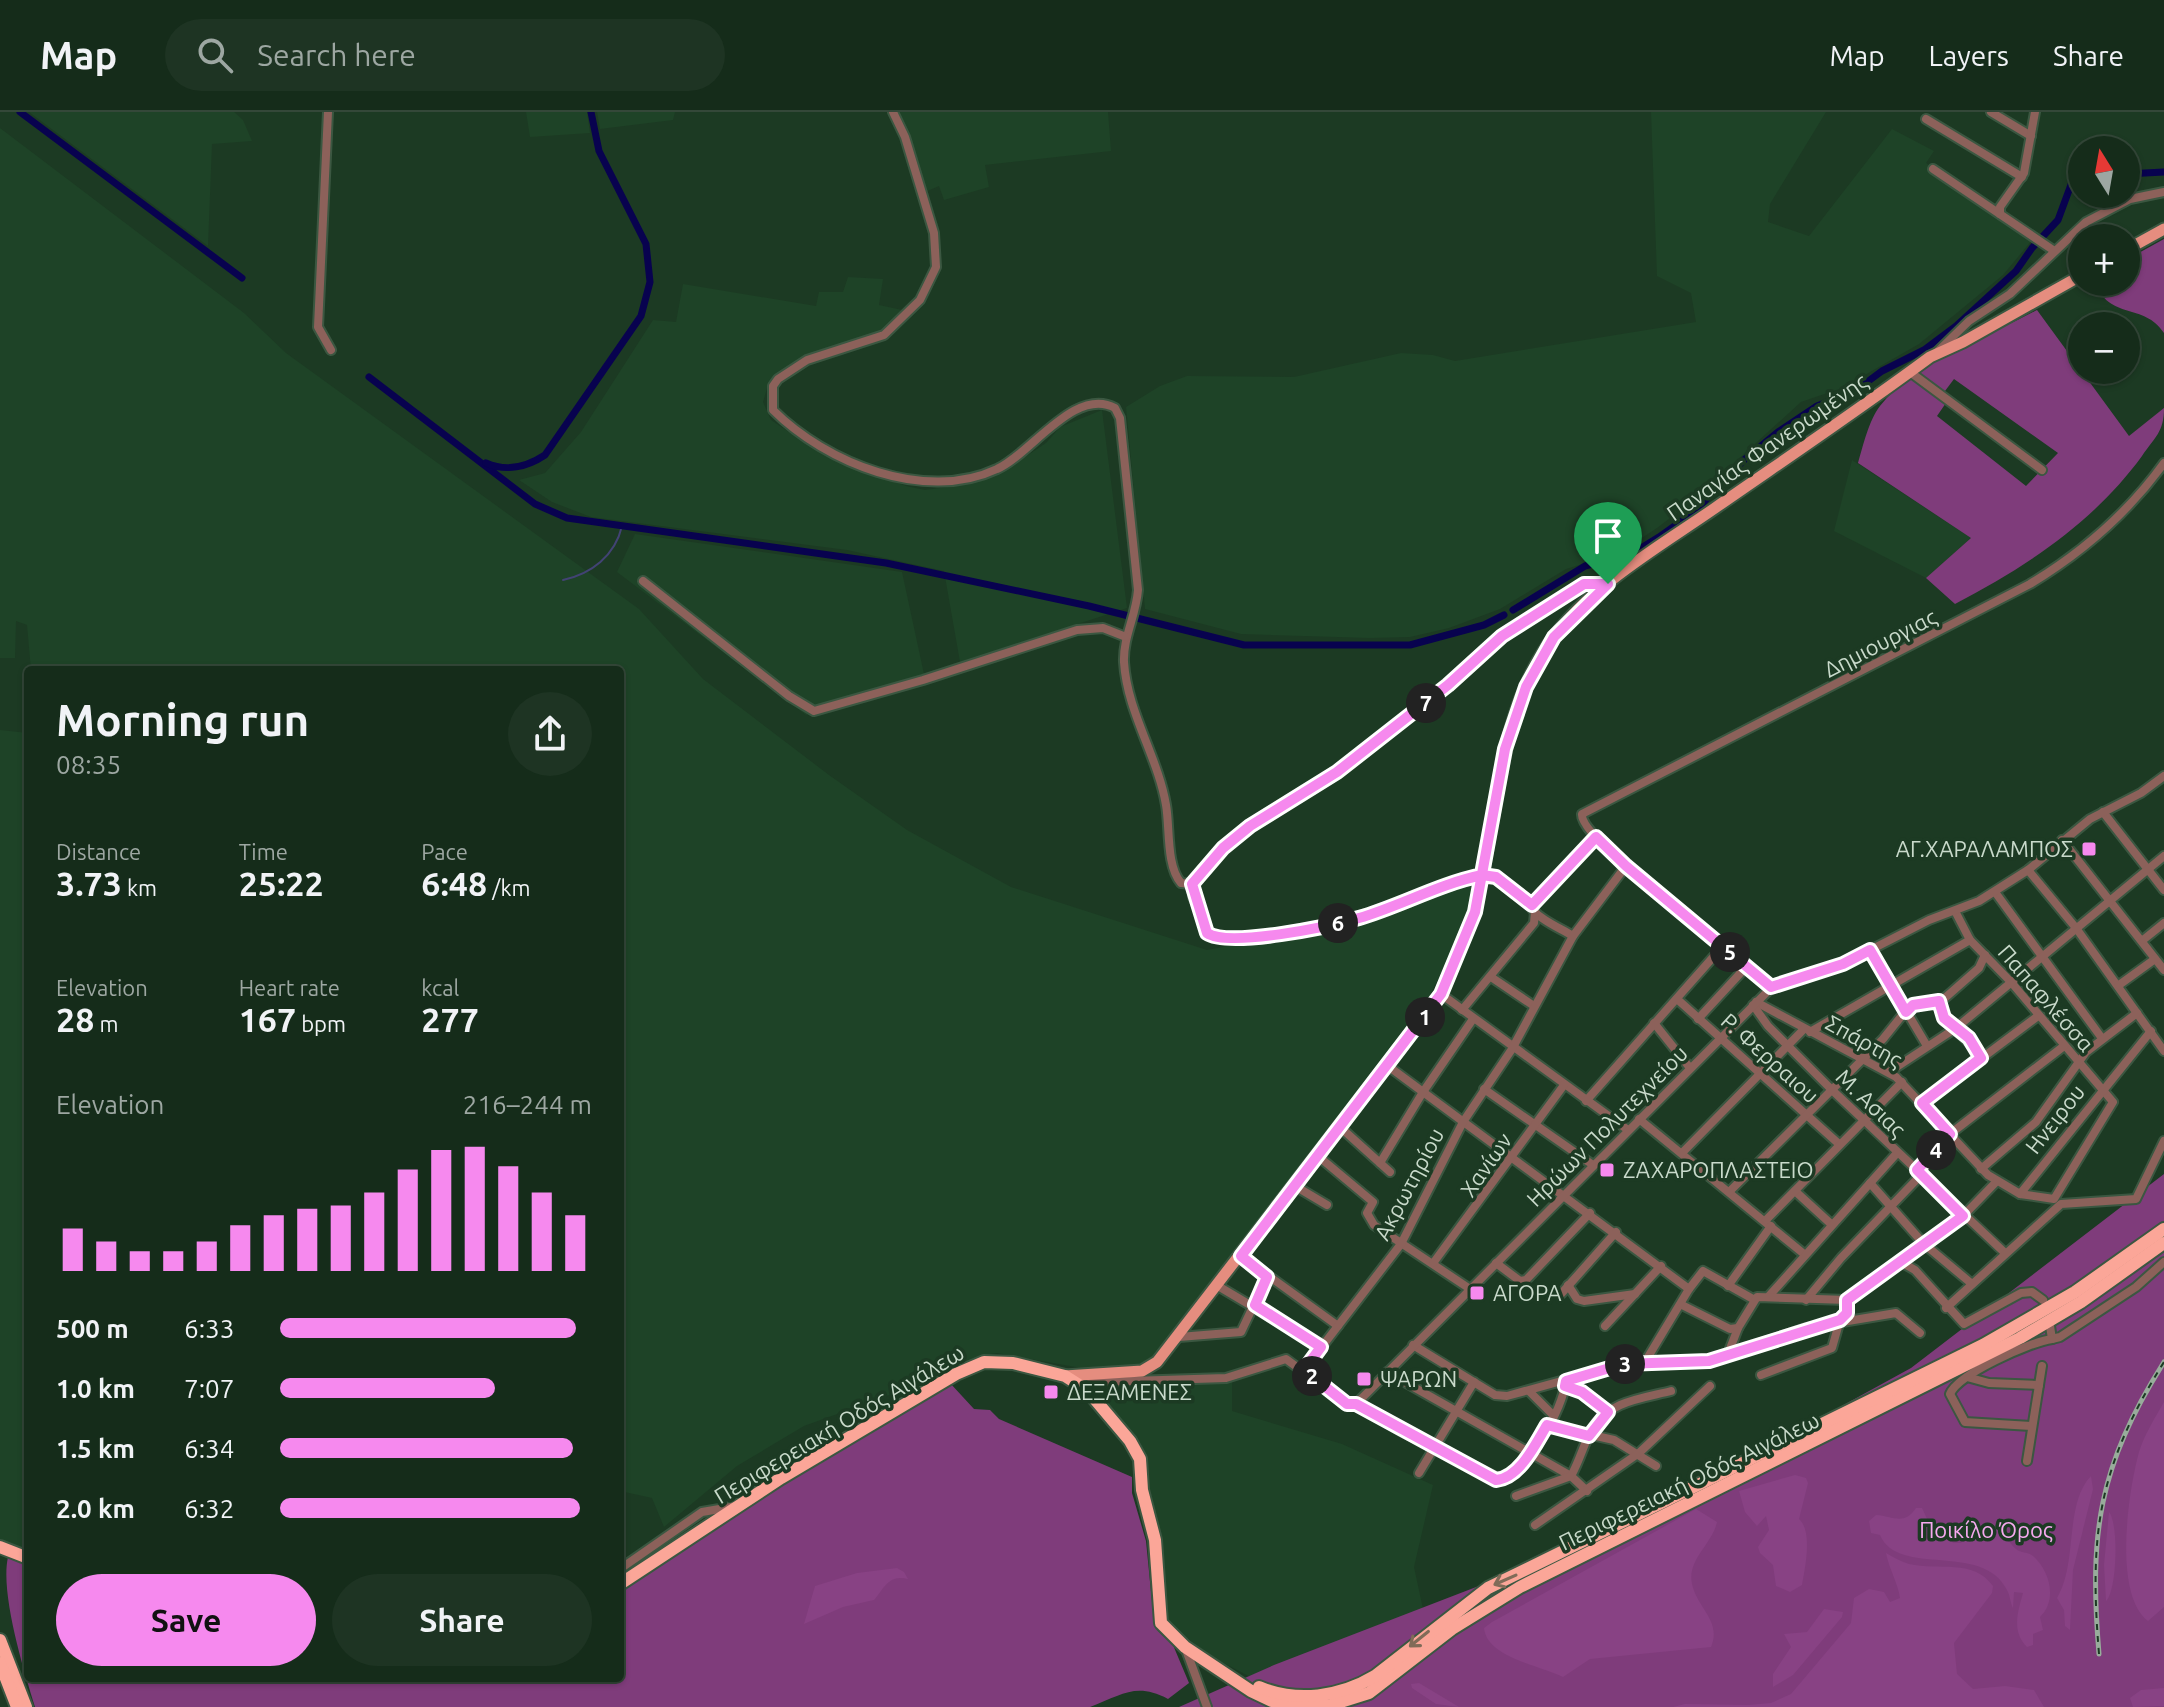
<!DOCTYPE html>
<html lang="en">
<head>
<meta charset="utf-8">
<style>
	:root { --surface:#152c1a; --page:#1e3423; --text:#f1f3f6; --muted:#9da7a2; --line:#344839; --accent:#f689ee }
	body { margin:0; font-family:Ubuntu,sans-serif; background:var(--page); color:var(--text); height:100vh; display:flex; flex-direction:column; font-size:30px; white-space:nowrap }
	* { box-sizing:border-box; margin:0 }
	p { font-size:26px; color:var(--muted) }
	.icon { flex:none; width:44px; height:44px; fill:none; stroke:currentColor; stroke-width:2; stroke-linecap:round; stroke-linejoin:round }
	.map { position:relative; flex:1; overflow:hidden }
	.side { position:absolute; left:24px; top:554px; width:600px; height:1016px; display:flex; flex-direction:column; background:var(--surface); border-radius:8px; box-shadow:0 2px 6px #0004,0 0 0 2px var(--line) }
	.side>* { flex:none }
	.needle { width:52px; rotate:349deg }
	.controls { position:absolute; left:2068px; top:24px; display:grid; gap:16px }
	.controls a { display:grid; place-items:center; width:72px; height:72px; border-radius:50%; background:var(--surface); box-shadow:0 2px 6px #0004,0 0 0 2px var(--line); font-size:40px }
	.pin { position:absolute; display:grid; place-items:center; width:68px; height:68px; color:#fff; margin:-82px -34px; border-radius:50% 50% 50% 0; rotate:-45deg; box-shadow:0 0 8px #0007 }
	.pin .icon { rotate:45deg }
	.km { position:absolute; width:40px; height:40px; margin:-20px; border-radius:50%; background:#222; color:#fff; font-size:22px; line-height:40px; text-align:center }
	.round { display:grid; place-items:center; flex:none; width:84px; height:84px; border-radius:42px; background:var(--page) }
	.overview { display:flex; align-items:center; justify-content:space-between; height:136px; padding:0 32px }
	h1 { font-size:44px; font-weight:700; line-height:60px }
	.figures { display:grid; grid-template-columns:repeat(3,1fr); gap:12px; height:136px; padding:8px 32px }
	.figures div { display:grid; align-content:center }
	.figures b { font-size:34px; font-weight:700 }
	.figures small { font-size:22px; font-weight:400 }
	.figures p { font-size:22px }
	.chart { height:224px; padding:16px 32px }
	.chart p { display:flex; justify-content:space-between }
	.chart svg { width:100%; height:144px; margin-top:8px; stroke:var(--accent); stroke-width:6 }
	.button { display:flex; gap:16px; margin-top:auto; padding:16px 32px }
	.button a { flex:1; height:92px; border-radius:48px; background:var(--accent); color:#111; font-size:32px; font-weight:700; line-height:92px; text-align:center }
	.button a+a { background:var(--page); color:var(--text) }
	ul { padding:0 32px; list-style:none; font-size:26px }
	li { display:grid; grid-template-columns:128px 96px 1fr; align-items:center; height:60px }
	li i { height:20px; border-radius:10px; background:var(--accent) }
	header { display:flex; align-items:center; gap:48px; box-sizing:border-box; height:112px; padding:0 40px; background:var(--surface); border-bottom:2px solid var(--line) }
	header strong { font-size:38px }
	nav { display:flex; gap:44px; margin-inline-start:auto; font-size:28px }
	.search { width:560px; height:72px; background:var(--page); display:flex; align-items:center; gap:20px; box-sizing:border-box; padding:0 28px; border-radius:44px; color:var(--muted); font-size:30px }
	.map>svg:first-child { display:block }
	.built { fill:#1e4327 }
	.green { fill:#7f3c7b; fill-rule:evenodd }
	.forest { fill:#884284 }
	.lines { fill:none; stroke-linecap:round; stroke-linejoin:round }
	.stream { stroke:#424374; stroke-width:2 }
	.canal { stroke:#08024f; stroke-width:7 }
	.minor-casing { stroke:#3b5741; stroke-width:12 }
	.major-casing { stroke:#3b5741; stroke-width:15 }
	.highway-casing { stroke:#3b5741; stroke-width:16 }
	.minor { stroke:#8c615a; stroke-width:8 }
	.major { stroke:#e58d7f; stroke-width:11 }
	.highway { stroke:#fba698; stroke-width:12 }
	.rail-casing { stroke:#98ac9b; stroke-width:5 }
	.rail { stroke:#1c3a23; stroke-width:2; stroke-dasharray:6; stroke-linecap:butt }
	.major-bridge-casing { stroke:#3b5741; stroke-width:15; stroke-linecap:butt }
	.major-bridge { stroke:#e58d7f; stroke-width:11 }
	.oneway { stroke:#806b58 }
	.route-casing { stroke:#fff; stroke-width:16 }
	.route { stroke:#f689ee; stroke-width:10 }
	.poi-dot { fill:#f689ee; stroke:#1c3a23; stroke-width:3 }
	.labels { text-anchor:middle; stroke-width:7; stroke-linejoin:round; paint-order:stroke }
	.street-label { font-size:22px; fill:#c9dacb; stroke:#1c3a23 }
	.poi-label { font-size:22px; fill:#c9dacb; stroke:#1c3a23; text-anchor:start }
	.park-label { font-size:22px; fill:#f6a9ef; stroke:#1c3a23 }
</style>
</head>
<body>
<header>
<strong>Map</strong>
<div class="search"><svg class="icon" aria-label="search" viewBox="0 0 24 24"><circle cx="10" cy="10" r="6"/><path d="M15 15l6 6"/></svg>Search here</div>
<nav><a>Map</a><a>Layers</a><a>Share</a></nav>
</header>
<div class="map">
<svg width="2164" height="1595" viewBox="0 0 2164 1595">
	<rect width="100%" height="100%" fill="#1c3a23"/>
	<g class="built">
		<path d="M29,0H234L243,8L252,29L212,32L208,134Z"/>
		<path d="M526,0H587L590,21L530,25Z"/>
		<path d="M597,0H675L673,8L600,17Z"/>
		<path d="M895,0H1108L1111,39L985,53L989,75L944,88L939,74L925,80Z"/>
		<path d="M1651,0H1826L1770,92L1768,110L1809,124L1892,17L1934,39L1926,51L2038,121L2003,163L1919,232L1842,276L1801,290L1691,390L1657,416L1619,441L1566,457L1500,497L1449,516L1410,525L1370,526L1241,522L1145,497L1126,295L1160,274L1187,264L1294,265L1401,241L1433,243L1455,249L1696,210L1691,181L1657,164Z"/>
		<path d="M0,16L244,201L286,241L639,497L703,567L829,663L907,718L1011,775L1207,838L1373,806L1474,771L1462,820L1427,889L1153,1247L1132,1256L1087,1257L997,1241L983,1243L939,1265L804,1314L737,1354L664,1415L652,1386L620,1379V558H31L27,513L16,509L15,546H0Z"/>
		<path d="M848,165L883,167L879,193L907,199L876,222L813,242L787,255L768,273L763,290L771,308L813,336L848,352L906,374L925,378L969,372L1004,359L1046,331L1060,315L1102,298L1127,496L960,550L944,459L847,438L591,405L552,390L519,368L545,361L581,320L653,208L676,210L683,172L816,194L819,180H843Z"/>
		<path d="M1852,348L1971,426L1926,466L1834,419Z"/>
		<path d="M635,422L902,460L924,562L806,603L617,460Z"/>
		<path d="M0,618L28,621V1438H17L0,1429Z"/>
		<path d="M1232,1268V1299L1342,1332L1433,1373L1414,1455L1426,1511L1264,1572L1214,1546L1168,1512L1162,1455L1142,1347L1090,1275L1191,1273Z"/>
	</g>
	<g class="green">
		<path d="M2164,127V221C2144,190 2109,209 2095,170H2126V148Z"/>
		<path d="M2037,198L2129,324L2164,296C2164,320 2155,325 2142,344C2093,411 2027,454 1955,492L1926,466L1971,426L1858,351C1863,334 1869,308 1880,294C1914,251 1989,224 2037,198ZM1954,267L2058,341L2026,374L1937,304L1948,288L1942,283Z"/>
		<path d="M2164,1062V1595H1179L1274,1553L1580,1435L1672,1387L1911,1256Z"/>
		<path d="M950,1271L974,1297L990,1298L999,1307L1132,1365V1381L1146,1429L1154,1510L1158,1519L1173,1533L1189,1571L1168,1587C1136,1570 1122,1583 1090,1595H35C23,1556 0,1481 8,1445L28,1453V1566H620V1478L777,1374Z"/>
	</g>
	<g class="forest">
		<path d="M2164,1290V1495L2148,1509C2113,1482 2128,1380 2139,1340C2144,1323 2155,1306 2164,1290Z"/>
		<path d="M1795,1363L1806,1366L1808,1371L1799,1407C1813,1419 1805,1456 1802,1473L1790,1480L1776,1474L1773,1453L1760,1441L1758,1435L1769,1418L1766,1404L1757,1414L1745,1400L1739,1379Z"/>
		<path d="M2091,1364L2093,1377L2073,1458L2070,1518L2065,1514L2064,1498L2057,1486C2078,1451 2064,1392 2091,1364Z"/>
		<path d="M1916,1396H1922L1929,1411L1952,1421L1950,1426L1953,1431H1961L1975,1414L1991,1410C2003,1417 2007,1429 2016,1437C2020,1441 2029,1440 2033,1444C2051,1460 2057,1489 2040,1505L2043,1518L2033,1522V1533L2027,1535C2011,1519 2018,1499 2023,1481L2014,1480L2013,1496C2010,1490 2010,1483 2007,1478C1983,1429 1898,1466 1880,1423L1871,1421L1869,1409L1876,1403C1893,1404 1904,1414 1916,1396Z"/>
		<path d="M1696,1397L1717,1410C1712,1433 1687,1447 1692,1472C1697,1496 1722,1509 1711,1535L1590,1547L1563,1565C1540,1553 1487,1546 1484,1516L1492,1510Z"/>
		<path d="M2109,1400C2119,1412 2117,1479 2106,1489L2104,1453Z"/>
		<path d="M1886,1441C1893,1445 1902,1450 1909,1452C1939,1459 1973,1446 1993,1474L1992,1481L1954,1531L1957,1562L1973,1577L2005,1574L2034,1578L2044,1595H1673L1685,1592L1749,1593L1771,1591L1791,1582L1851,1511L1854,1486L1869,1477L1884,1480L1890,1490L1900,1486C1898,1471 1889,1457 1886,1441Z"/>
		<path d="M897,1456L904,1460L908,1467C888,1462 884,1477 874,1488L843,1495L804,1512L815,1474L857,1461Z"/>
		<path d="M1824,1497L1843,1500L1842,1505L1793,1563L1773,1575V1562L1791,1535L1784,1522L1807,1520Z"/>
		<path d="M1419,1571L1459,1595L1436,1592L1412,1576L1411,1572Z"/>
		<path d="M2164,1576V1594L2133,1595L2130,1586L2141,1578Z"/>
	</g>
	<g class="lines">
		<path class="stream" d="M563,468C591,462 615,444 622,414"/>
		<g class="canal">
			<path d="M20,0L242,166"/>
			<path d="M2126,62L2164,60"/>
			<path d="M369,265L535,392L567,406L886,451L1089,494L1244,533H1410L1484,513L1504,503"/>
			<path d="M486,351C506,360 527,355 545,343L641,204L650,170L646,132L599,39L591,0"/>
			<path d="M1513,498L1585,454L1633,441L1659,425L1694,400L1744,348L1778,320L1817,294L1855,279L1882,259L1924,238L1956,214L2016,159L2032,136L2058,108L2072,70L2082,67"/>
		</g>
		<defs>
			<g id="minor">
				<path d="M328,0L318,215L331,238"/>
				<path d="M893,0L905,25L934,121L936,155L920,188L884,223L807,248L778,267L773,274V298C826,351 925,391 997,357C1031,342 1075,274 1115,296L1120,306L1138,478C1136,504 1123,525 1124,550C1127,600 1158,645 1166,693C1170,715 1166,754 1181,771L1192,772L1223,736L1250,714L1337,660L1448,573L1494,530L1584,472H1608"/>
				<path d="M1991,0L2031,24"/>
				<path d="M1926,7L2022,65"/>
				<path d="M1933,57L2053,138"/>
				<path d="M2000,102V95L2024,61L2035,0"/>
				<path d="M1937,240L1969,209L2010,182L2086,110L2130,87L2164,80"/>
				<path d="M1910,260L2042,358"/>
				<path d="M643,469L789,584L814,599L923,568L1077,518L1103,516L1126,525"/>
				<path d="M2103,700L2164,778"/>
				<path d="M2062,728L2164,858"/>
				<path d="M2028,758L2076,816L2164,939"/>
				<path d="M1192,772L1193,785L1211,824H1262L1342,810L1482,763C1504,765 1521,782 1534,799C1542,809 1562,817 1573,824"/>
				<path d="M1995,780L2101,925"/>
				<path d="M1532,793L1596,725"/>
				<path d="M2143,828L2164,811"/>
				<path d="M1870,838L1927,934"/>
				<path d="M1491,865L1534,894"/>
				<path d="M2119,873L2155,847"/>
				<path d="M1771,875C1746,847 1578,728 1582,702L2030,472C2083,440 2128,401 2164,351"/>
				<path d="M1441,882L1628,1018"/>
				<path d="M1677,887L1839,1032"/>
				<path d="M1756,890L1896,965L1988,1063L2020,1082L2054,1087L2113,990L2011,870L1970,828L1955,799"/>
				<path d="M1753,893L1768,914L1832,978L2005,1141"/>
				<path d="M1462,898L1534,811L1535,800"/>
				<path d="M1698,907L1747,854"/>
				<path d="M1654,911L1690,956"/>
				<path d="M1810,920L1970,828"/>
				<path d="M1981,946C1969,924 1942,912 1938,892L1979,856L1985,843"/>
				<path d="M1388,954L1689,1177L1645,1250"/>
				<path d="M1889,960L1956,916L2164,744"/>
				<path d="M1484,977L1593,1053"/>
				<path d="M1586,989L1723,834"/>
				<path d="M1922,991L2038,904"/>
				<path d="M1639,1007L1804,1142"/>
				<path d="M1340,1015L1390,1060"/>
				<path d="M1682,1041L1804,917"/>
				<path d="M1318,1044L1373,1090L1367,1101L1374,1113L1470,1177"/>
				<path d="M1380,1051L1423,980L1473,907"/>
				<path d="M1981,1057L2036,1010L2086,940L2137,901"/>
				<path d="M1917,1058L1950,1022L2064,934"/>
				<path d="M1870,1071L1923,1131L1972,1172"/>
				<path d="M1295,1074L1327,1093"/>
				<path d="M1795,1079L1831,1112"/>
				<path d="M1729,1080L1883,927L1908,896L1939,889"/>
				<path d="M2020,1082L2151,919"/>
				<path d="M1766,1108L1902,970"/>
				<path d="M1241,1144L1338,1214"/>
				<path d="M1434,1150L1564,973"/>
				<path d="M1901,1150L1915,1158L1964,1212L2021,1181L2032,1180L2043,1188"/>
				<path d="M1496,1151L1520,1169L1526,1168L1590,1101"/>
				<path d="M1568,1173L1577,1187L1584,1189L1635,1182"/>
				<path d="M1218,1174L1321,1235"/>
				<path d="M1728,1174L1771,1114"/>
				<path d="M1689,1177L1703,1159L1753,1187"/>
				<path d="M1561,1182L1616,1120"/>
				<path d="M1769,1184L1897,1041"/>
				<path d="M1806,1188L1841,1146L1921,1063"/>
				<path d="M1682,1193L1730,1217L1738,1216L1757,1185L1847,1188L1963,1104L1997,1069"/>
				<path d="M1946,1196L2061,1092L2136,1087L2164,1029"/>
				<path d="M1605,1214L1661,1154"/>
				<path d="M2050,1214L2052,1227L2060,1225L2136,1175L2164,1150"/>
				<path d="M1179,1225L1241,1220L1267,1165"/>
				<path d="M1413,1233L1495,1283L1507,1284L1623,1252L1709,1249L1806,1216L1896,1201L1920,1221"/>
				<path d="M1728,1242L1738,1216"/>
				<path d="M1304,1258L1401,1132L1463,1010L1512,937L1573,824L1626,754"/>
				<path d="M1387,1260L1571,1364L1587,1379"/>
				<path d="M1086,1263L1098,1270L1226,1266L1286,1247L1347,1292H1356L1775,872L1843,852L1929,808L1979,789L2028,758L2090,707L2141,681L2164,664"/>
				<path d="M1761,1263L1832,1236L1840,1208L1847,1201V1188"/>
				<path d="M1967,1265L1989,1271L2039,1273"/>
				<path d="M1565,1274L1582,1280L1608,1300"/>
				<path d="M1530,1280L1553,1303"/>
				<path d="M1356,1292L1401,1319L1502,1368C1531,1351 1561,1301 1566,1269"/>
				<path d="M1547,1313L1614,1328L1656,1354"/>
				<path d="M2031,1314L1965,1310L1950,1282C1958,1262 2030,1230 2052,1227"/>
				<path d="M2027,1349L2042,1254"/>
				<path d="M1419,1361L1474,1270"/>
				<path d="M1516,1384L1571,1364C1580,1348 1584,1331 1592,1317C1608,1289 1644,1286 1671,1279"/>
				<path d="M1535,1413L1639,1341L1710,1274"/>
				<path d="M620,1457L702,1400L737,1394"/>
				<path d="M1185,1535L1207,1595"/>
			</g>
			<g id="major">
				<path d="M2126,138L2164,117"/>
				<path d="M1491,715C1502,654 1510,594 1543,541C1582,478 1656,437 1715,396C1787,346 1860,297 1930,245L1963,230L2082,163"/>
				<path d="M1065,1264L1142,1259L1157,1250L1441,882"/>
			</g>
			<g id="highway">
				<path d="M0,1435L28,1446"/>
				<path d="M620,1472L781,1366L956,1262L984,1250L1013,1251L1065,1264L1087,1278L1130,1329L1140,1347L1142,1378L1155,1428L1161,1511L1185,1535L1251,1579L1272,1589L1302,1594L1331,1593L1369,1581L1452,1517L1520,1475L2020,1226L2081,1190L2164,1131"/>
				<path d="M0,1528L26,1595"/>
				<path d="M0,1551L17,1595"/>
				<path d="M1259,1575C1297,1591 1340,1585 1375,1564L1488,1476L1983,1233L2075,1180L2164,1117"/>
			</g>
		</defs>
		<use href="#minor" class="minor-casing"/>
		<use href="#major" class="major-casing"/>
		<use href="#highway" class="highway-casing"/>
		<use href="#minor" class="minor"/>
		<use href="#major" class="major"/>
		<use href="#highway" class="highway"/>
		<defs>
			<path id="rail" d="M2099,1542C2089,1421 2098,1355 2164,1250"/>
		</defs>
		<use href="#rail" class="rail-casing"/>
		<use href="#rail" class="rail"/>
		<defs>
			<path id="major-bridge" d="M1441,882L1475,800L1491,715"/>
		</defs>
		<use href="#major-bridge" class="major-bridge-casing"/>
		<use href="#major-bridge" class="major-bridge"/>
	</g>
	<defs><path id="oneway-shaft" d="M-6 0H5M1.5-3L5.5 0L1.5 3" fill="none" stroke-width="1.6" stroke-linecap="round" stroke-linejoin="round" transform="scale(2)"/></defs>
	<g class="oneway">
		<use href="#oneway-shaft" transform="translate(1505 1468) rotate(156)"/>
		<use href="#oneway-shaft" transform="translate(1419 1527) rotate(141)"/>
	</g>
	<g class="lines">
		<defs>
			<path id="route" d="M1608,472L1554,525L1526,575L1505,637L1475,800L1441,882L1241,1144L1267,1165L1255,1193L1321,1235L1304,1258L1347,1292H1356L1496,1368C1520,1366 1536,1331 1547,1313L1589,1324L1608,1300L1582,1280L1565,1274L1566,1269L1623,1252L1709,1249L1840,1208L1847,1201V1188L1963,1104L1917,1058L1950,1022L1922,991L1981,946L1969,926L1944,906L1939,889L1913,893L1906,900L1870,838L1843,852L1771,875L1626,754L1596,725L1532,793L1496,765L1482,763C1439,772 1400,794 1359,806C1331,814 1229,836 1207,821L1192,772L1223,736L1250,714L1337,660L1448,573L1502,524L1584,472H1608"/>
		</defs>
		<use href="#route" class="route-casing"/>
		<use href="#route" class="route"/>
	</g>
	<g class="poi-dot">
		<rect x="2081" y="729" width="16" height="16" rx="4"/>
		<rect x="1599" y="1050" width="16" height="16" rx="4"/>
		<rect x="1469" y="1173" width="16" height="16" rx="4"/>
		<rect x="1356" y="1259" width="16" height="16" rx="4"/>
		<rect x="1043" y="1272" width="16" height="16" rx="4"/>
	</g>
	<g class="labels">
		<g class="street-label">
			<text transform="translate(1767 335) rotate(-35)" y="8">Παναγίας Φανερωμένης</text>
			<text transform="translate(1880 531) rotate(-27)" y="8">Δημιουργιας</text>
			<text transform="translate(2046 886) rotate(49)" y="8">Παπαφλέσσα</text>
			<text transform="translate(1864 929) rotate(29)" y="8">Σπάρτης</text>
			<text transform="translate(1770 946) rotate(42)" y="8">Ρ. Φερραιου</text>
			<text transform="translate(1871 991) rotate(44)" y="8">Μ. Ασιας</text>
			<text transform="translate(2055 1007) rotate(-52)" y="8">Ηνειρου</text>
			<text transform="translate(1607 1014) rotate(-45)" y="8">Ηρώων Πολυτεχνείου</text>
			<text transform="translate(1486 1053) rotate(-55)" y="8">Χανίων</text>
			<text transform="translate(1409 1072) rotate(-62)" y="8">Ακρωτηρίου</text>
			<text transform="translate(839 1312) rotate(-31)" y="8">Περιφερειακή Οδός Αιγάλεω</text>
			<text transform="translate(1689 1369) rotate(-26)" y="8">Περιφερειακή Οδός Αιγάλεω</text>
		</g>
		<g class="poi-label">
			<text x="2073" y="745" text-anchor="end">ΑΓ.ΧΑΡΑΛΑΜΠΟΣ</text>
			<text x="1623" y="1066">ΖΑΧΑΡΟΠΛΑΣΤΕΙΟ</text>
			<text x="1493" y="1189">ΑΓΟΡΑ</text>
			<text x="1380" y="1275">ΨΑΡΩΝ</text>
			<text x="1067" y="1288">ΔΕΞΑΜΕΝΕΣ</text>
		</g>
		<g class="park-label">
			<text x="1986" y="1426">Ποικίλο Όρος</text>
		</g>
	</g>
</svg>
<div class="controls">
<a><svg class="needle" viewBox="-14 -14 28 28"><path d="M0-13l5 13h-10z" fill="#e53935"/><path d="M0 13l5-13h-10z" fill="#9da7a2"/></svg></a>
<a>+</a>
<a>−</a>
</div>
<div class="pin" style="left:1608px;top:472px;background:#1e9e55"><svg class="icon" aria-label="arrive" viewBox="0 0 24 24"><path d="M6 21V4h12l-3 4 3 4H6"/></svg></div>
<b class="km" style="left:1425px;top:905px">1</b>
<b class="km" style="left:1312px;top:1264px">2</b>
<b class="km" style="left:1625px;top:1252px">3</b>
<b class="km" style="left:1936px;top:1038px">4</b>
<b class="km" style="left:1730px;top:840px">5</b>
<b class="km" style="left:1338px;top:811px">6</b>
<b class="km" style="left:1426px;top:591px">7</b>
<section class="side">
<div class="overview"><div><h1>Morning run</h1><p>08:35</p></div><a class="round"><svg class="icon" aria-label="share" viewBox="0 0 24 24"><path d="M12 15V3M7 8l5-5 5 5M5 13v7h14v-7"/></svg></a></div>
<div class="figures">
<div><p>Distance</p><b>3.73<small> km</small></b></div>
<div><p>Time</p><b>25:22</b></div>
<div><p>Pace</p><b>6:48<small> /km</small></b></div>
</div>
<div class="figures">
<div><p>Elevation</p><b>28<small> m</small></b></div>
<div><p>Heart rate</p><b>167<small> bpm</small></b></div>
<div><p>kcal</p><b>277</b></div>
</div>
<div class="chart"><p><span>Elevation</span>216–244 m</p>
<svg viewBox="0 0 160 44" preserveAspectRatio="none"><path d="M5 44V31M15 44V35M25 44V38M35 44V38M45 44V35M55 44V30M65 44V27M75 44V25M85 44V24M95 44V20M105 44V13M115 44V7M125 44V6M135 44V12M145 44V20M155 44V27"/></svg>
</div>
<ul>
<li><b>500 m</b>6:33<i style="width:95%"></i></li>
<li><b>1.0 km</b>7:07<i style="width:69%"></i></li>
<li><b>1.5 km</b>6:34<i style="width:94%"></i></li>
<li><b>2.0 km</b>6:32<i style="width:96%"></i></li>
</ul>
<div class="button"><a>Save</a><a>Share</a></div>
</section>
</div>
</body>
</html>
